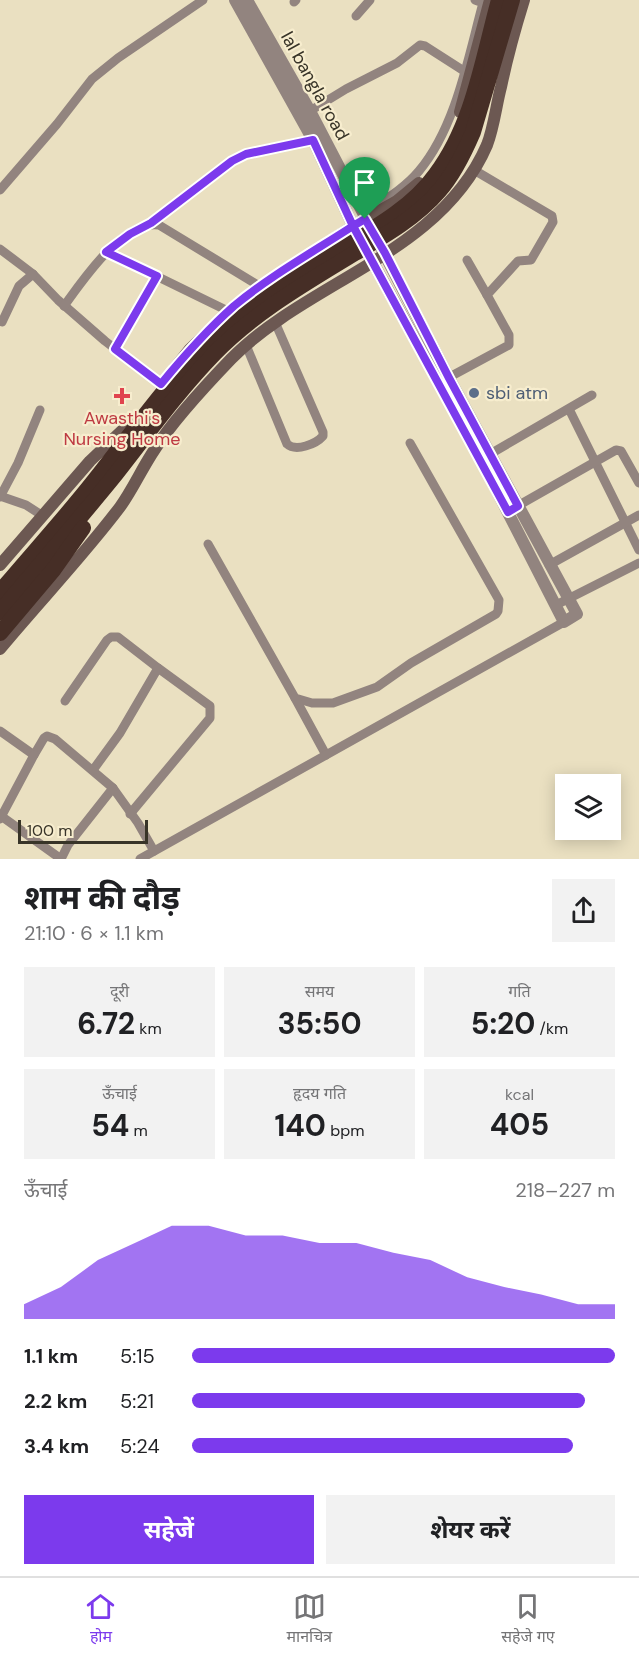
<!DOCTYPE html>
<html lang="hi">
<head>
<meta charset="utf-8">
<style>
	:root { --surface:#fff; --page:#f2f2f2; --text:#202124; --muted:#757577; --line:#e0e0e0; --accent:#7c3aed }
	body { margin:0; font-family:"DM Sans","Noto Sans Devanagari",sans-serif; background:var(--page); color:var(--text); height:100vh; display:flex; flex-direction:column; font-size:22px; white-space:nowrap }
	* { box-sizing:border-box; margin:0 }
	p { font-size:20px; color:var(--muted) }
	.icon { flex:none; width:33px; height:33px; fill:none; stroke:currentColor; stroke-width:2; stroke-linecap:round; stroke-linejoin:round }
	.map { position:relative; height:859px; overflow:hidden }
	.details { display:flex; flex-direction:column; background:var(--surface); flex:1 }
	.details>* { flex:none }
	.fabs { position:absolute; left:555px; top:774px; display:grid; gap:12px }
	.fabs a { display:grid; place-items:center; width:66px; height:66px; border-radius:0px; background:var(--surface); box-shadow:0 3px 15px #0003; font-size:30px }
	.scale { position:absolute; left:18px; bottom:15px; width:130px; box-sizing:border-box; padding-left:6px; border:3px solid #383428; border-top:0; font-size:16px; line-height:21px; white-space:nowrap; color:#383428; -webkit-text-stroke:4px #f7edce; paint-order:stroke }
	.pin { position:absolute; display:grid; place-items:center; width:51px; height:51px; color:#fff; margin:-62px -26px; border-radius:50% 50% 50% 0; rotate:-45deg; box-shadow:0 0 6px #0007 }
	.pin .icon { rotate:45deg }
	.round { display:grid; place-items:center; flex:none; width:63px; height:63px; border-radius:0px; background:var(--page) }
	.headline { display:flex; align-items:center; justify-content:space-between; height:102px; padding:0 24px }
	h1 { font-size:33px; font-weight:700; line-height:45px }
	.stats { display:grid; grid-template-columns:repeat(3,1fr); gap:9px; height:102px; padding:6px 24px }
	.stats div { display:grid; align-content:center; border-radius:0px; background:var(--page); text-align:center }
	.stats b { font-size:30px; font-weight:700 }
	.stats small { font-size:16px; font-weight:400 }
	.stats p { font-size:16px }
	.chart { height:168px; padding:12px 24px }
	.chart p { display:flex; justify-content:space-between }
	.chart svg { width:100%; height:108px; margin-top:6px; fill:var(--accent); opacity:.7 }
	.action { display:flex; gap:12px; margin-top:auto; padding:12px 24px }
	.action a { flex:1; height:69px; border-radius:0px; background:var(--accent); color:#fff; font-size:24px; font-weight:700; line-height:69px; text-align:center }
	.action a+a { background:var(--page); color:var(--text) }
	ul { padding:0 24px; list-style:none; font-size:20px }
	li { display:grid; grid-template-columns:96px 72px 1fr; align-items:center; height:45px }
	li i { height:15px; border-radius:8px; background:var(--accent) }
	.menu { display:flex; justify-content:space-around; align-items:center; height:84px; border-top:2px solid var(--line); background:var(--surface); font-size:16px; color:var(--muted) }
	.menu a { display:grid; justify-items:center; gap:3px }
	.menu .selected { color:var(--accent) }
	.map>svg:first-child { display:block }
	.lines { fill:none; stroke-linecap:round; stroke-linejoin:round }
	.minor { stroke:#92847f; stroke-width:9 }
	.tertiary { stroke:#92847f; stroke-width:12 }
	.secondary { stroke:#6c5852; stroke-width:12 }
	.trunk { stroke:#462e26; stroke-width:16 }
	.route-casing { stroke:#fff; stroke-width:12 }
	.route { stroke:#7c3aed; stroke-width:8 }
	.service-dot { fill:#5c6f8a; stroke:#f7edce; stroke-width:2 }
	.health-dot { fill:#e0444e; stroke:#f7edce; stroke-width:2 }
	.labels { text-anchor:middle; stroke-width:4.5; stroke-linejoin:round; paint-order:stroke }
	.street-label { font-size:18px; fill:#383428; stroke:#f7edce }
	.service-label { font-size:18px; fill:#4e5e75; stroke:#f7edce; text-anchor:start }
	.health-label { font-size:18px; fill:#be3a42; stroke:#f7edce }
</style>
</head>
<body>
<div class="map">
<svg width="639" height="859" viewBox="0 0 639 859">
	<rect width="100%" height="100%" fill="#eae0c1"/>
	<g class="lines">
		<g class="minor">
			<path d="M294,2L296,0"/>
			<path d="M356,16L370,0"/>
			<path d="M310,111L346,89L397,63L420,45L425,46L464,71"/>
			<path d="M0,190L57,124L92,79L118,58L203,0"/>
			<path d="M364,214C383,201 404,189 419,171C456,127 468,58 483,3L475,0"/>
			<path d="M151,223L232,161L246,154L313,140"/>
			<path d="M0,249L33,274L58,300L105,341L161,384"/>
			<path d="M107,252L228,311"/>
			<path d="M467,260L487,295"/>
			<path d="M64,306C83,280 123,220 159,225L261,287"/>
			<path d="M2,322L19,286L33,274"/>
			<path d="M246,345L287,444C296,452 316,444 323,436V432L275,322"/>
			<path d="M115,349L157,276"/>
			<path d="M444,380L509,345V335L487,295L518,261L531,260L553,222L552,216L474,170"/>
			<path d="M569,409L639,550"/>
			<path d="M485,457L592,395"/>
			<path d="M0,496L26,505L43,516"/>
			<path d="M0,497L18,463L40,410"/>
			<path d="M514,508L616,450L621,451L639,483"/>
			<path d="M208,544L295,698L312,703H333L377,687L411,663L496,614L498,611L499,600L410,443"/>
			<path d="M549,565L639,515"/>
			<path d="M556,605L639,563"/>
			<path d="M295,698L326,755"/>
			<path d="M65,701L107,640L111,637H118L158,668"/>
			<path d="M0,731L34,755L44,738L47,736L55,739L113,788L138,823L154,851"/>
			<path d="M93,770L120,733L158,668L210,706V718L130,814"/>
			<path d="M1,816L61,859"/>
			<path d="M0,819L34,755"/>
			<path d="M61,859L68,845L113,788"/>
			<path d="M140,859L564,622"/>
		</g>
		<path class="tertiary" d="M235,0L313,140L353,226L480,458L564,622L577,614L449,378L310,111L247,0"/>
		<g class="secondary">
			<path d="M460,112L490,0"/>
			<path d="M174,369L190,349L236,305L353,226L397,201L419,183"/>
			<path d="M0,565L90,461L131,422"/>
			<path d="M0,649C39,602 83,556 120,507C133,489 142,468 155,449C174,419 206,385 231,359C309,280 440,254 487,145C494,127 496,106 501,87C507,58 515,29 524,0"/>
		</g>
		<g class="trunk">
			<path d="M0,592C31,555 64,519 94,481C130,436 163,388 204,347C243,308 289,280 336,251C371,230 412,208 436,174C473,125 483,58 499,0"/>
			<path d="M0,612C37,568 75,524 111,480C145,437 177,392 215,353C255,312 306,283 355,253C384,236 417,217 439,191C454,174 464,153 473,132L512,0"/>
			<path d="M0,633L54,569L83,528"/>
		</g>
	</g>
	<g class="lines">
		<defs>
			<path id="route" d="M365,219L353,226C313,252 270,276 234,306C207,330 184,356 161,384L115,349L157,276L106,252L130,234L151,223L232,161L246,154L313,140L353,226L508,512L518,506L449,378L385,253L365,219"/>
		</defs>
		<use href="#route" class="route-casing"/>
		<use href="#route" class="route"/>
	</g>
	<circle class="service-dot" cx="474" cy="393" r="6"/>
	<path class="health-dot" d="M119 387h6v6h6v6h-6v6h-6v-6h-6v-6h6z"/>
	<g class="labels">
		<g class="street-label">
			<text transform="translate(315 86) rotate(61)" y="6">lal bangla road</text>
		</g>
		<g class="service-label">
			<text x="486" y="399">sbi atm</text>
		</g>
		<g class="health-label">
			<text x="122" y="424">Awasthi's<tspan x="122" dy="21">Nursing Home</tspan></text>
		</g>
	</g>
</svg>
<div class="fabs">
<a><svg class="icon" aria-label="layers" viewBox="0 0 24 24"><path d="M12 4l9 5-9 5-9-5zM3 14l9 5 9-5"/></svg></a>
</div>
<div class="scale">100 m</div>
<div class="pin" style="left:365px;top:219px;background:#1e9e55"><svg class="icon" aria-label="arrive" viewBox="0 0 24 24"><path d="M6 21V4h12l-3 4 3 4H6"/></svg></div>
</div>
<section class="details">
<div class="headline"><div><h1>शाम की दौड़</h1><p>21:10 · 6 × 1.1 km</p></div><a class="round"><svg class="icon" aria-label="share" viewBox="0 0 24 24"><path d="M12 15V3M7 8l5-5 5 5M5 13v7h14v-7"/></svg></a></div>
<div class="stats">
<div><p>दूरी</p><b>6.72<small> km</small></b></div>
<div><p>समय</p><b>35:50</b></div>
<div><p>गति</p><b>5:20<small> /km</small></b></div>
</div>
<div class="stats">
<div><p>ऊँचाई</p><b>54<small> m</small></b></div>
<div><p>हृदय गति</p><b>140<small> bpm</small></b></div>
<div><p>kcal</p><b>405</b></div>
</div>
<div class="chart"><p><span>ऊँचाई</span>218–227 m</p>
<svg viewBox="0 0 160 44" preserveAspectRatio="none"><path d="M0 44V38L10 31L20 20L30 13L40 6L50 6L60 10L70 10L80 13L90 13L100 17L110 20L120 27L130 31L140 34L150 38L160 38V44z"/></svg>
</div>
<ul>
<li><b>1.1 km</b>5:15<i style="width:100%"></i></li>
<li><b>2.2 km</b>5:21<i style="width:93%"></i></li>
<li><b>3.4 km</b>5:24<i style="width:90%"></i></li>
</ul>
<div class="action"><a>सहेजें</a><a>शेयर करें</a></div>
</section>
<nav class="menu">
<a class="selected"><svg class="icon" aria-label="home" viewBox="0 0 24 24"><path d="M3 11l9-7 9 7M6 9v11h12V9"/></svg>होम</a>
<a><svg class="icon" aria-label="map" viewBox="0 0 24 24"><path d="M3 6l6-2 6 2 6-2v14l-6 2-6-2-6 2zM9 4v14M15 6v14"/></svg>मानचित्र</a>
<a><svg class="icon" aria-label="saved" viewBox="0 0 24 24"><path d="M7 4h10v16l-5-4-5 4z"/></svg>सहेजे गए</a>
</nav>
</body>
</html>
